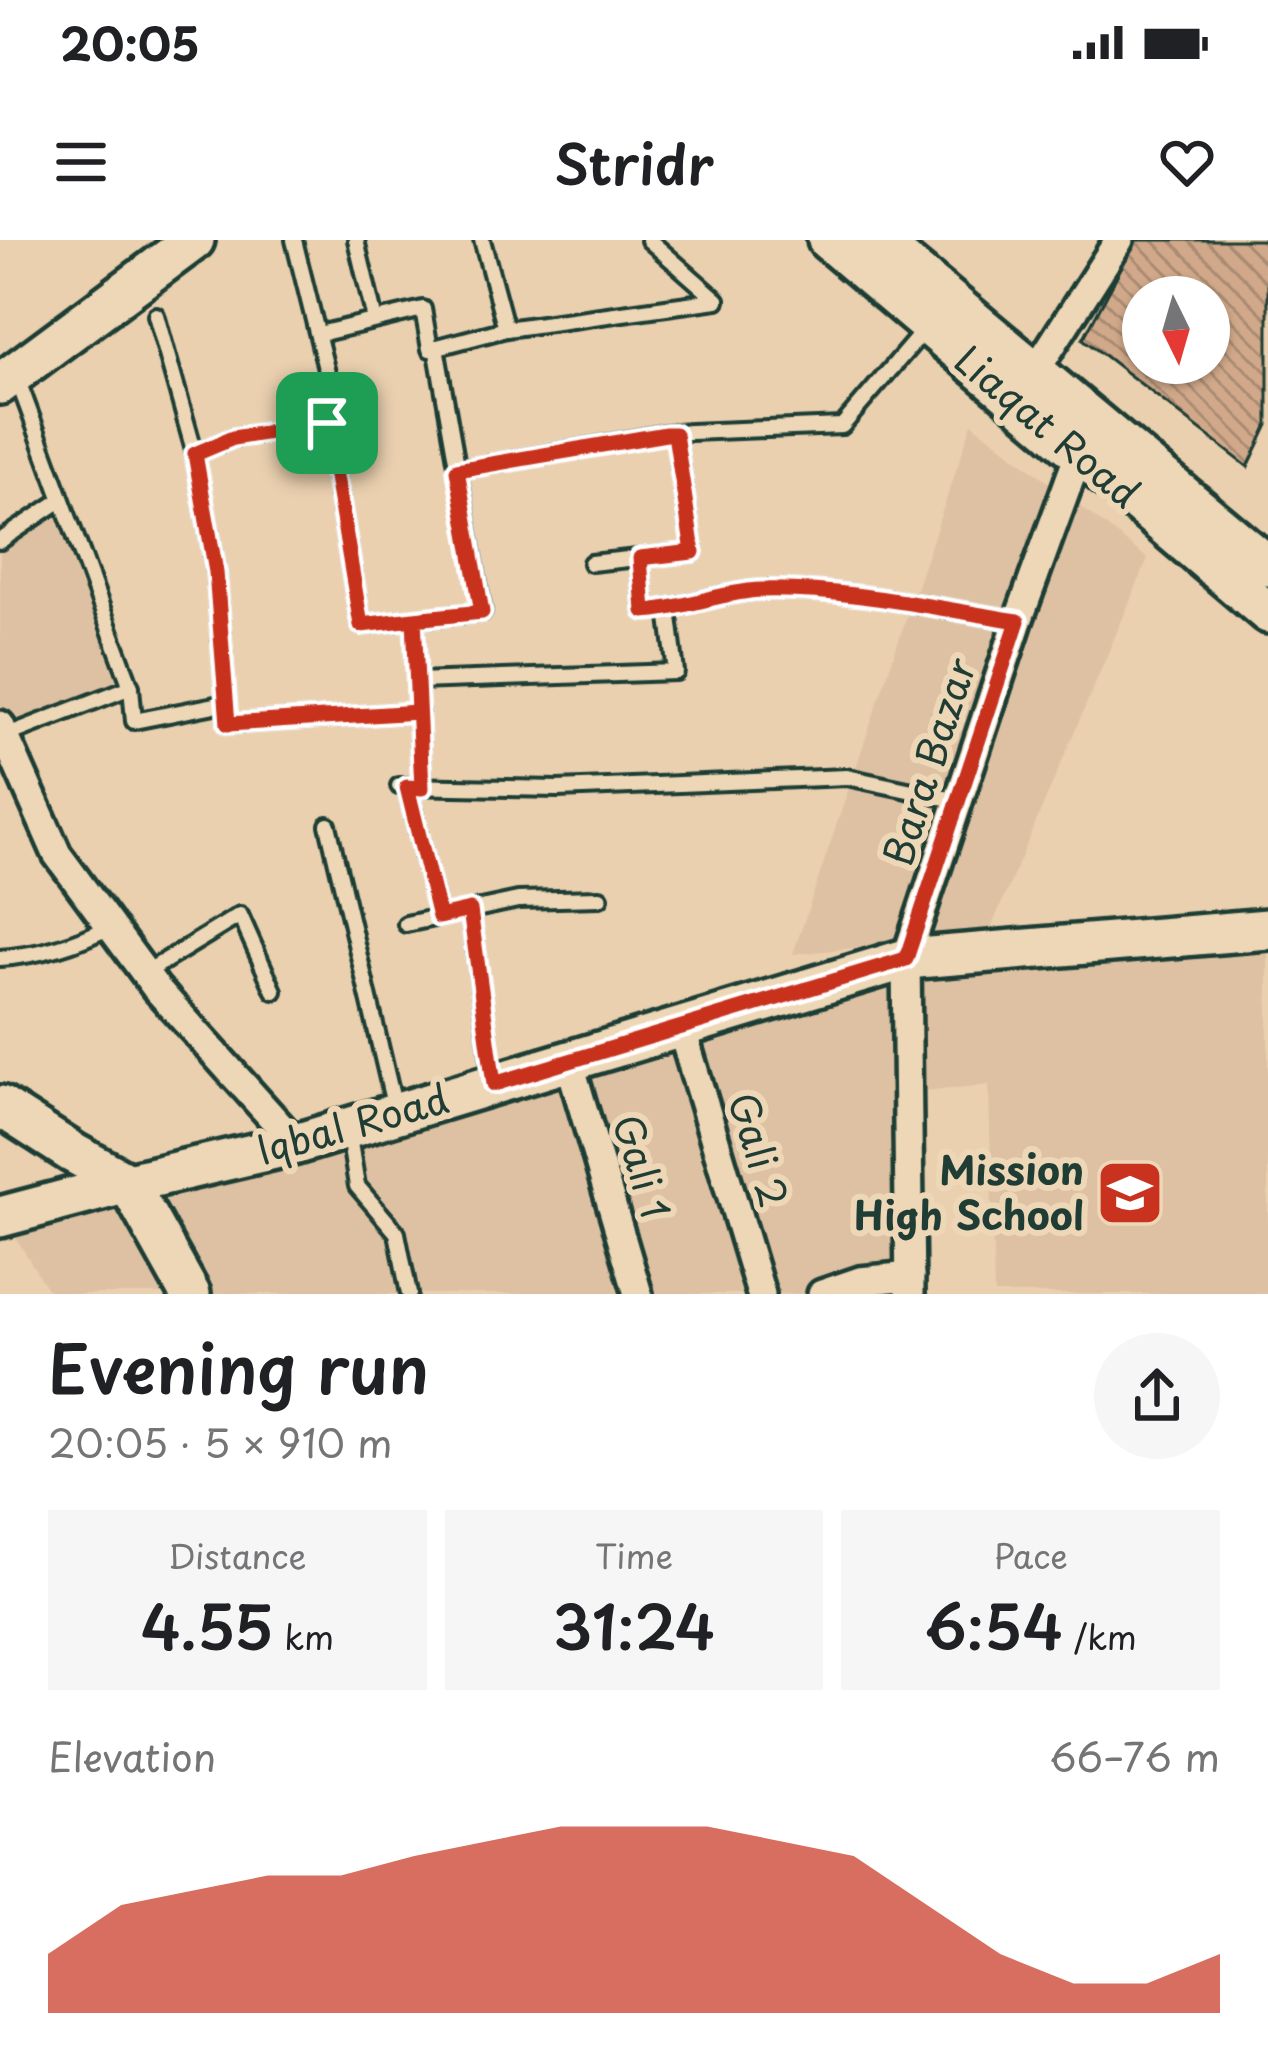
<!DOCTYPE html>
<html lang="en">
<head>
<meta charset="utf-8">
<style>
	:root { --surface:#fff; --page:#f6f6f6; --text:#202124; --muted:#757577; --accent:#c8321e }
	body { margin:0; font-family:"Playpen Sans",sans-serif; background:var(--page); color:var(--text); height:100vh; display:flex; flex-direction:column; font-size:45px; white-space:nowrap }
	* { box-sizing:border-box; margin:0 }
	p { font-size:39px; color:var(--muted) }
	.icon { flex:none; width:66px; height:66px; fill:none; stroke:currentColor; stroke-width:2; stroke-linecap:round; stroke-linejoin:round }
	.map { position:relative; height:1054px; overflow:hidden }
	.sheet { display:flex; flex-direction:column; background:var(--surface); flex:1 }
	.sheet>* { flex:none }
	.needle { width:78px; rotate:175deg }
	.controls { position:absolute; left:1122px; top:36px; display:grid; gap:24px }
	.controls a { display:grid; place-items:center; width:108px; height:108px; border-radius:50%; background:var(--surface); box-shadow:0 3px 9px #0004; font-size:60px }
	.pin { position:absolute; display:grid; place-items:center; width:102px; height:102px; color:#fff; margin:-51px; border-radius:24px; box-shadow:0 6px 18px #0006 }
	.round { display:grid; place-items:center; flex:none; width:126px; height:126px; border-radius:63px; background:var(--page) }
	.summary { display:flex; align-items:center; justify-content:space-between; height:204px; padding:0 48px }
	h1 { font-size:66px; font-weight:600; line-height:90px }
	.metrics { display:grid; grid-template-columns:repeat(3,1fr); gap:18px; height:204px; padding:12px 48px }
	.metrics div { display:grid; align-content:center; border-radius:0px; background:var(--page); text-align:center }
	.metrics b { font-size:60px; font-weight:600 }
	.metrics small { font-size:33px; font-weight:400 }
	.metrics p { font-size:33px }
	.chart { height:336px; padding:24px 48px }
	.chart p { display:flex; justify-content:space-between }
	.chart svg { width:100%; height:216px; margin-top:12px; fill:var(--accent); opacity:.7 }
	.status { display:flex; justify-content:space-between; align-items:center; height:84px; padding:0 60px; background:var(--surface); direction:ltr }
	.status svg { height:33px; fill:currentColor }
	header { display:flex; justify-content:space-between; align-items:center; height:156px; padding:0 48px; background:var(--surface); font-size:54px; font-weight:600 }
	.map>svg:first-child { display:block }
	.built { fill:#dec1a2 }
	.building { fill:url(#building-back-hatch); stroke:#1f3d34; stroke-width:3; fill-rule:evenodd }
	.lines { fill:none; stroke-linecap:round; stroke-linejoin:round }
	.lane-casing { stroke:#1f3d34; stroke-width:22 }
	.street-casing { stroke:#1f3d34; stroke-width:36 }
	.secondary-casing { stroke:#1f3d34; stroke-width:48 }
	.lane { stroke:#edd7b6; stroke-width:14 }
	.street { stroke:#edd7b6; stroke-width:27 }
	.secondary { stroke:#edd7b6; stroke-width:39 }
	.route-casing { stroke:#fff; stroke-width:24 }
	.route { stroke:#c8321e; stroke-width:15 }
	.labels { text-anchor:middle; stroke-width:12; stroke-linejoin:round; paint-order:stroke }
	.street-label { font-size:39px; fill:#1f3d34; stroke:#edd7b6 }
	.poi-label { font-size:39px; font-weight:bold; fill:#1f3d34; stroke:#edd7b6; text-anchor:end }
</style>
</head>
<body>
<div class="status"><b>20:05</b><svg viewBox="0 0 49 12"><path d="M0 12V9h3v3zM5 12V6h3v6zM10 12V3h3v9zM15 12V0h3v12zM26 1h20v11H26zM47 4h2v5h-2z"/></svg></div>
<header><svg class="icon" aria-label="menu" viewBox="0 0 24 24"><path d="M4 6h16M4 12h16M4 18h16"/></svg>Stridr<svg class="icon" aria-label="heart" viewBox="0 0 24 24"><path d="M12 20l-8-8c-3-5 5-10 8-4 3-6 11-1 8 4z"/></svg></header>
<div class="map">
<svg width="1268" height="1054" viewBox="0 0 1268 1054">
	<defs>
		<pattern id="building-back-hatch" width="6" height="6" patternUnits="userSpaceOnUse" patternTransform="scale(3)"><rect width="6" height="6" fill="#d1a98a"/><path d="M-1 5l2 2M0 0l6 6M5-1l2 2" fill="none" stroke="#a98b72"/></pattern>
	</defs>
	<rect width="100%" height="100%" fill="#ead0af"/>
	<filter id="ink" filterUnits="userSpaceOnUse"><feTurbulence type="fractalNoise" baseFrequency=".00833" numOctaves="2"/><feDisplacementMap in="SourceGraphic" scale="24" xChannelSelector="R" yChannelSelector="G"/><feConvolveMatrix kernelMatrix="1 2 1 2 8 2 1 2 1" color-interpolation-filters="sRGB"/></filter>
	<g filter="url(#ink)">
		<g class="built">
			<path d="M972,183L1148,319L988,695L793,714Z"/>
			<path d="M61,260L131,447L5,496L0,485V301Z"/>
			<path d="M1268,689V1054H994L989,845L908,852L909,1054H50L10,988L906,719Z"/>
		</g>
		<path class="building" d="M1136,0H1268V185L1248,227L1083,99ZM1143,57H1209V123H1143Z"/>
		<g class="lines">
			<defs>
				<g id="lane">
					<path d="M356,0L375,80"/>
					<path d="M482,0L506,89"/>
					<path d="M649,0L717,60"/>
					<path d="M156,75L195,214L216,333L228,484L419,472"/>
					<path d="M319,94L423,69L430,109L506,89L717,60"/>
					<path d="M17,138L131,447L134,481L225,463"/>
					<path d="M327,183L361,385L483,372L436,107"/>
					<path d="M195,214L233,198L339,181L294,0"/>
					<path d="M457,230L666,193L842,186L925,89"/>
					<path d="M0,301L61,260"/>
					<path d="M640,318L644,371C684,368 725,351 762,350C847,348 935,368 1018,381"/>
					<path d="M591,323L693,312L675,193"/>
					<path d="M414,379L422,548"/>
					<path d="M417,441L676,432L668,369"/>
					<path d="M5,496L131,447"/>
					<path d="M399,546L558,549L847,537L959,561"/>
					<path d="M407,547L439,677"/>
					<path d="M328,585L395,869"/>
					<path d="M470,670L493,843"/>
					<path d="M406,684L518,660L600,658"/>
					<path d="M0,718C41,715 75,705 111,686"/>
					<path d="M145,733L240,675L274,751"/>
					<path d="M348,890L357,946L397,993L409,1054"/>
				</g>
				<g id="street">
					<path d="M1034,133L1119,0"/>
					<path d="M0,485L57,614L156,748L296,904"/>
					<path d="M681,787L761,1054"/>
					<path d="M569,821L638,1054"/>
					<path d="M822,1054L860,1041L910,1036"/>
					<path d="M910,1054L906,719L1018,381L1079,214"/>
				</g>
				<g id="secondary">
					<path d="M828,0L1268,373"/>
					<path d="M877,0L1268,326"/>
					<path d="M0,144L194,0"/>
					<path d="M0,866L73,913L128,943L190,1054"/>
					<path d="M0,977L128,943L296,904L906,719L1268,689"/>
				</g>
			</defs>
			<use href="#lane" class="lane-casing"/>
			<use href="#street" class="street-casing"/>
			<use href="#secondary" class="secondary-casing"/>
			<use href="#lane" class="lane"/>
			<use href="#street" class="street"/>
			<use href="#secondary" class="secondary"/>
		</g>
	</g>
	<g class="lines" filter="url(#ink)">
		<defs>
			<path id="route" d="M327,183L361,385L414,379C417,435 419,491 422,548L407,547L439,677L470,670L494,844L906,719L1018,381C935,368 847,348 762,350C725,351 684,369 644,371L640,318L693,312L675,194H666L457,230L482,372L414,379L418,472L228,484L216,332L195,214L233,198L327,183"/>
		</defs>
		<use href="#route" class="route-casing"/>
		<use href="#route" class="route"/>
	</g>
	<defs>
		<symbol id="school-square" viewBox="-11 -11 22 22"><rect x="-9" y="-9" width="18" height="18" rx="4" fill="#c8321e" stroke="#edd7b6"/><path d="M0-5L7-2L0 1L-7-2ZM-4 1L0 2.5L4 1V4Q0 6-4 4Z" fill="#fff"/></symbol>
	</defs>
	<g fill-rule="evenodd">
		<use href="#school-square" x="1092" y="915" width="76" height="76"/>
	</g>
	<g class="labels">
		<g class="street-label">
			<text transform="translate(1047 187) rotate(40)" y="14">Liaqat Road</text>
			<text transform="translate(930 522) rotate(-72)" y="14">Bara Bazar</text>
			<text transform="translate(353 885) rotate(-16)" y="14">Iqbal Road</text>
			<text transform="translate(758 910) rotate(73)" y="14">Gali 2</text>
			<text transform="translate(641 927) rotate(73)" y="14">Gali 1</text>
		</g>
		<g class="poi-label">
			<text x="1084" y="945">Mission<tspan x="1084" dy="45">High School</tspan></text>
		</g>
	</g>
</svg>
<div class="controls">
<a><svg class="needle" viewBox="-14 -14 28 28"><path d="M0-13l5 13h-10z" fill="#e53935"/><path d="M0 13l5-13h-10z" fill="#757577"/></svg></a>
</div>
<div class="pin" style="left:327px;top:183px;background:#1e9e55"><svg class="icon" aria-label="arrive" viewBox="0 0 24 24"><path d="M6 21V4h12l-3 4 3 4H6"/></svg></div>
</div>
<section class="sheet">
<div class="summary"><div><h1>Evening run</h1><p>20:05 · 5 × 910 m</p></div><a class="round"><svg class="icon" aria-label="share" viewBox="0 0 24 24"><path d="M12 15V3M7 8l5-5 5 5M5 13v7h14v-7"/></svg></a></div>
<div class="metrics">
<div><p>Distance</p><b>4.55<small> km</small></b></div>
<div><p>Time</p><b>31:24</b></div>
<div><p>Pace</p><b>6:54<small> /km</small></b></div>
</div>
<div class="chart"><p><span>Elevation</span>66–76 m</p>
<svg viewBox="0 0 160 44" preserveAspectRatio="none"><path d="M0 44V32L10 22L20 19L30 16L40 16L50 12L60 9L70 6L80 6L90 6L100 9L110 12L120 22L130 32L140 38L150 38L160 32V44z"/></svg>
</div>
</section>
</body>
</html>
